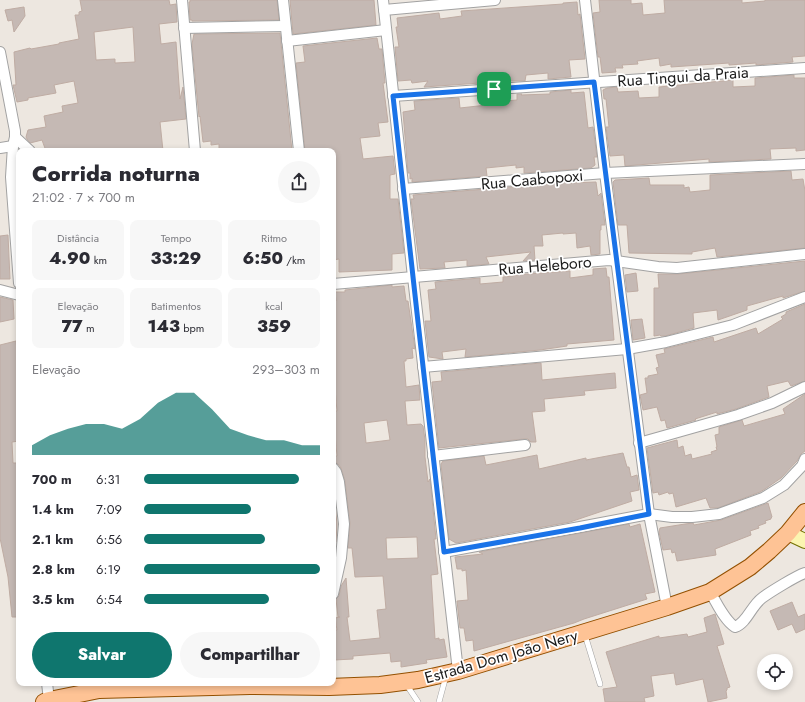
<!DOCTYPE html>
<html lang="pt">
<head>
<meta charset="utf-8">
<style>
	:root { --surface:#fff; --page:#f7f7f7; --text:#2b2b33; --muted:#7c7c81; --accent:#0f766e }
	body { margin:0; font-family:Jost,sans-serif; background:var(--page); color:var(--text); height:100vh; display:flex; flex-direction:column; font-size:15px; white-space:nowrap }
	* { box-sizing:border-box; margin:0 }
	p { font-size:13px; color:var(--muted) }
	.icon { flex:none; width:22px; height:22px; fill:none; stroke:currentColor; stroke-width:2; stroke-linecap:round; stroke-linejoin:round }
	.map { position:relative; flex:1; overflow:hidden }
	.panel { position:absolute; left:16px; top:148px; width:320px; height:538px; display:flex; flex-direction:column; background:var(--surface); border-radius:8px; box-shadow:0 2px 6px #0003 }
	.panel>* { flex:none }
	.controls { position:absolute; left:757px; top:654px; display:grid; gap:8px }
	.controls a { display:grid; place-items:center; width:36px; height:36px; border-radius:50%; background:var(--surface); box-shadow:0 2px 6px #0003; font-size:20px }
	.pin { position:absolute; display:grid; place-items:center; width:34px; height:34px; color:#fff; margin:-17px; border-radius:8px; box-shadow:0 2px 6px #0006 }
	.round { display:grid; place-items:center; flex:none; width:42px; height:42px; border-radius:21px; background:var(--page) }
	.summary { display:flex; align-items:center; justify-content:space-between; height:68px; padding:0 16px }
	h1 { font-size:22px; font-weight:800; line-height:30px }
	.stats { display:grid; grid-template-columns:repeat(3,1fr); gap:6px; height:68px; padding:4px 16px }
	.stats div { display:grid; align-content:center; border-radius:8px; background:var(--page); text-align:center }
	.stats b { font-size:17px; font-weight:800 }
	.stats small { font-size:11px; font-weight:400 }
	.stats p { font-size:11px }
	.chart { height:112px; padding:8px 16px }
	.chart p { display:flex; justify-content:space-between }
	.chart svg { width:100%; height:72px; margin-top:4px; fill:var(--accent); opacity:.7 }
	.primary-button { display:flex; gap:8px; margin-top:auto; padding:8px 16px }
	.primary-button a { flex:1; height:46px; border-radius:24px; background:var(--accent); color:#fff; font-size:16px; font-weight:800; line-height:46px; text-align:center }
	.primary-button a+a { background:var(--page); color:var(--text) }
	ul { padding:0 16px; list-style:none; font-size:13px }
	li { display:grid; grid-template-columns:64px 48px 1fr; align-items:center; height:30px }
	li i { height:10px; border-radius:5px; background:var(--accent) }
	.map>svg:first-child { display:block }
	.building { fill:#c5b9b4; stroke:#bfaca3; fill-rule:evenodd }
	.lines { fill:none; stroke-linecap:round; stroke-linejoin:round }
	.lane-casing { stroke:#a2a2a2; stroke-width:6 }
	.street-casing { stroke:#a2a2a2; stroke-width:12 }
	.secondary-casing { stroke:#737102; stroke-width:16 }
	.primary-casing { stroke:#935000; stroke-width:18 }
	.lane { stroke:#fff; stroke-width:5 }
	.street { stroke:#fff; stroke-width:10 }
	.secondary { stroke:#fbf5b1; stroke-width:14 }
	.primary { stroke:#fec395; stroke-width:16 }
	.route-casing { stroke:#fff; stroke-width:8 }
	.route { stroke:#1a73e8; stroke-width:5 }
	.labels { text-anchor:middle; stroke-width:3.5; stroke-linejoin:round; paint-order:stroke }
	.street-label { font-size:16px; fill:#1b1b1b; stroke:#fff }
</style>
</head>
<body>
<div class="map">
<svg width="805" height="702" viewBox="0 0 805 702">
	<rect width="100%" height="100%" fill="#ede7e0"/>
	<g class="building">
		<path d="M80,0H169L170,5L176,4L177,22L159,24L161,44L176,42L180,99L183,87L186,119L160,122L163,151H46L42,140L30,143L27,139L26,137L28,130L46,127L44,116L63,112L62,106L78,103L74,81L54,85L56,93L28,98V100L17,102L13,85H16L14,52L30,48L31,49L59,44V43L79,39L75,15H79V12L82,11ZM133,27L135,62L115,63V59L96,60L94,32Z"/>
		<path d="M190,0H277L279,20L192,21V20H190L189,2H190Z"/>
		<path d="M290,0H374L376,25L293,34Z"/>
		<path d="M599,0H631V4L642,3L643,15L665,13L664,0H742V3L765,1V0H805V56L792,57L793,62L756,65V63L729,65V63L671,67V64L660,66L659,58L637,61L638,64L622,65L623,68H615L616,72L602,73L600,57H598L593,13L600,12Z"/>
		<path d="M577,2L578,15L580,14L585,59L569,60L571,77L548,79V73L526,75L525,81H502L501,74L480,77V83L424,87L428,81L412,83L411,80L398,81L395,47H399L396,27H398L397,18L439,13L440,19L462,16L461,11L563,4V3Z"/>
		<path d="M24,7L25,16L14,32L12,20L8,21L5,10Z"/>
		<path d="M280,33L292,151H219V144L211,145V141L203,142L200,116L199,117L192,44L194,34Z"/>
		<path d="M377,38L379,49H382L385,83H383L388,122L378,123L380,136L360,138L363,159L393,156L395,174L390,175V199H398L404,253L392,254V270L339,272V259L333,260V151H305L296,63L305,62L303,46Z"/>
		<path d="M794,75V78H805V150L796,151V148L770,149L771,159L709,162V159L625,166L624,155L610,156L606,127H609L606,99H604L603,90L607,88L617,87L618,92L638,91L639,98L659,97V87L733,80V87L755,86V78Z"/>
		<path d="M571,90V93L584,92L588,128L593,127L597,157H594L595,165L591,168L524,173V167L516,168V165L486,168L487,176L412,182V178L410,179V173H408L403,112L415,110L414,101L459,98L460,108L505,103V101L517,100V94H522L521,95L550,94V92Z"/>
		<path d="M791,171L792,180L803,179L805,191V248L717,257L715,248L692,252V254L629,253L627,225H618L613,182L615,180L649,178L650,185H684V188L689,187L690,192L710,190V175Z"/>
		<path d="M571,182L570,183L596,182L598,196L601,193L605,225H601V230H600V254L591,255L590,246L577,248L576,233L563,234V233L542,235L543,246H534L535,260L523,261L531,252L486,257L489,264L467,266V260L444,262L445,268L420,269L411,199H414L413,195Z"/>
		<path d="M8,235L10,279H0V236Z"/>
		<path d="M805,261V291L783,298V296L747,306V310L718,320L717,310L693,313L694,328L665,336H661L660,335L654,336V288H659L658,274H678Z"/>
		<path d="M606,268L607,277H609L614,340L567,344V346L540,350L465,357L466,349L442,352L443,359L429,357L425,321H431L428,290L436,289L435,282L480,278V284L503,282V277L514,276V275L570,271V278L593,275V269Z"/>
		<path d="M636,273L638,291L627,292L625,275Z"/>
		<path d="M392,285V287L404,286L406,301H408L415,349L412,348L413,358L406,359V361H404L406,387L419,385L420,400L405,401L407,425L421,424L423,426L425,440V457L428,482L430,479L436,539H434L438,574L431,575L435,639L439,638V640L444,639L447,657L426,660L427,663L401,667V661L391,662L390,653L353,656V659L334,660L333,646V630H337L335,618L340,617H338L336,599L339,596L341,586L346,578L349,617H347L350,641L380,638L377,610L386,609L383,576L355,577L352,548H348L350,523L345,481L341,468L338,464L333,462V456H337L335,434H333V411H337L335,389H333V301H336L335,292H345V290ZM387,420L390,440L366,443L364,423ZM417,537L418,558L387,559L386,538Z"/>
		<path d="M0,297L13,300L14,319L0,322Z"/>
		<path d="M805,304V381L791,386L788,381L767,386L769,397L736,409L717,414V412L695,419L696,420L667,428L665,420L661,421L657,407L643,410L640,395L647,393L645,378H648V376L658,374L656,368L659,367L656,355L665,353L664,349L713,337L714,342L756,328L758,334L783,319L781,317L786,314V312Z"/>
		<path d="M642,319L645,338L633,340L631,320Z"/>
		<path d="M16,341L19,367V441L12,442L13,463H18L19,471V617H12L8,577L0,538V345Z"/>
		<path d="M541,363L542,380L615,373L616,388L584,391L585,395L544,399L545,411L532,412L536,442H531L528,439H524L439,448L432,382L442,381L441,372Z"/>
		<path d="M805,394V451L801,454L797,461L781,478L765,489L760,492L718,508H710L706,498L676,507L673,493L669,494L668,492L659,495L658,492L653,493L647,448L677,440L678,448L683,446L685,456L691,454L692,459L712,454L711,452L717,450L716,447H717L715,435L719,434V427L742,420L744,426L785,414L783,409Z"/>
		<path d="M623,453L627,467H629L631,477L637,475L639,490L630,492L632,501L570,522L456,543L449,539L441,464L443,461L484,456L486,465L537,455L539,469L586,458V460Z"/>
		<path d="M333,487L337,524L336,542H333Z"/>
		<path d="M768,503L772,517L771,518V519L765,521L766,523L758,526L759,528L750,531L751,535L715,549L716,555L677,561L675,552L672,553L671,549L663,550L659,532L660,528L685,524L693,523L694,525L721,520Z"/>
		<path d="M629,524L630,527L640,524L655,592L645,594L647,599L584,619L574,623L474,651L473,640L466,641L464,628H460L457,601L468,600L466,570L462,571V569H457L455,557L483,554L479,552Z"/>
		<path d="M792,602L798,617L805,614V629L796,633L792,624L778,630L770,611Z"/>
		<path d="M715,614L724,644L717,646L730,687L727,688V690L726,691L727,698L708,702L703,679L676,685L674,673L651,676L654,696L644,698L645,702H605L603,689L617,687L606,652L659,636V638L687,634L688,637L707,632L704,618Z"/>
	</g>
	<g class="lines">
		<defs>
			<g id="lane">
				<path d="M585,635L600,684"/>
				<path d="M406,684L418,702"/>
				<path d="M439,702L446,676"/>
			</g>
			<g id="street">
				<path d="M182,0L195,151"/>
				<path d="M283,0L299,151"/>
				<path d="M383,0L413,277L458,671"/>
				<path d="M585,0L605,173L649,514L667,607"/>
				<path d="M384,10L495,0"/>
				<path d="M184,28L285,26"/>
				<path d="M287,41L386,30"/>
				<path d="M0,52L15,131V137L30,151"/>
				<path d="M393,96L805,68"/>
				<path d="M15,137L13,146L11,177L19,283"/>
				<path d="M0,148L13,146"/>
				<path d="M403,189L605,173L805,164"/>
				<path d="M333,284L609,260L658,267L677,268L805,254"/>
				<path d="M0,290L19,295"/>
				<path d="M423,367L627,349L666,342L733,325L805,297"/>
				<path d="M639,443L738,415L772,403L805,387"/>
				<path d="M433,456L525,445"/>
				<path d="M333,468L336,472L339,482L344,524L341,558L333,594"/>
				<path d="M444,552L580,527L649,514L672,517H692L719,514L763,498L784,485L802,466L805,459"/>
				<path d="M710,592C717,603 724,620 735,627C747,623 751,606 762,598C770,592 796,576 805,573"/>
				<path d="M47,683L49,700"/>
			</g>
			<path id="secondary" d="M788,533L805,541"/>
			<path id="primary" d="M44,702L49,700L99,690L250,686L329,687L380,685L418,680L458,671L667,607L710,592L750,567L769,551L788,533L805,512"/>
		</defs>
		<use href="#lane" class="lane-casing"/>
		<use href="#street" class="street-casing"/>
		<use href="#secondary" class="secondary-casing"/>
		<use href="#primary" class="primary-casing"/>
		<use href="#lane" class="lane"/>
		<use href="#street" class="street"/>
		<use href="#secondary" class="secondary"/>
		<use href="#primary" class="primary"/>
	</g>
	<g class="lines">
		<defs>
			<path id="route" d="M594,82L649,514L580,528L444,552L418,322L393,96Z"/>
		</defs>
		<use href="#route" class="route-casing"/>
		<use href="#route" class="route"/>
	</g>
	<g class="labels">
		<g class="street-label">
			<text transform="translate(683 76) rotate(-4)" y="6">Rua Tingui da Praia</text>
			<text transform="translate(532 179) rotate(-5)" y="6">Rua Caabopoxi</text>
			<text transform="translate(545 265) rotate(-5)" y="6">Rua Heleboro</text>
			<text transform="translate(501 656) rotate(-16)" y="6">Estrada Dom João Nery</text>
		</g>
	</g>
</svg>
<div class="controls">
<a><svg class="icon" aria-label="locate" viewBox="0 0 24 24"><circle cx="12" cy="12" r="6"/><path d="M12 2v4M12 18v4M2 12h4M18 12h4"/></svg></a>
</div>
<div class="pin" style="left:494px;top:89px;background:#1e9e55"><svg class="icon" aria-label="arrive" viewBox="0 0 24 24"><path d="M6 21V4h12l-3 4 3 4H6"/></svg></div>
<section class="panel">
<div class="summary"><div><h1>Corrida noturna</h1><p>21:02 · 7 × 700 m</p></div><a class="round"><svg class="icon" aria-label="share" viewBox="0 0 24 24"><path d="M12 15V3M7 8l5-5 5 5M5 13v7h14v-7"/></svg></a></div>
<div class="stats">
<div><p>Distância</p><b>4.90<small> km</small></b></div>
<div><p>Tempo</p><b>33:29</b></div>
<div><p>Ritmo</p><b>6:50<small> /km</small></b></div>
</div>
<div class="stats">
<div><p>Elevação</p><b>77<small> m</small></b></div>
<div><p>Batimentos</p><b>143<small> bpm</small></b></div>
<div><p>kcal</p><b>359</b></div>
</div>
<div class="chart"><p><span>Elevação</span>293–303 m</p>
<svg viewBox="0 0 160 44" preserveAspectRatio="none"><path d="M0 44V38L10 32L20 28L30 25L40 25L50 28L60 22L70 12L80 6L90 6L100 16L110 28L120 32L130 35L140 35L150 38L160 38V44z"/></svg>
</div>
<ul>
<li><b>700 m</b>6:31<i style="width:88%"></i></li>
<li><b>1.4 km</b>7:09<i style="width:61%"></i></li>
<li><b>2.1 km</b>6:56<i style="width:69%"></i></li>
<li><b>2.8 km</b>6:19<i style="width:100%"></i></li>
<li><b>3.5 km</b>6:54<i style="width:71%"></i></li>
</ul>
<div class="primary-button"><a>Salvar</a><a>Compartilhar</a></div>
</section>
</div>
</body>
</html>
